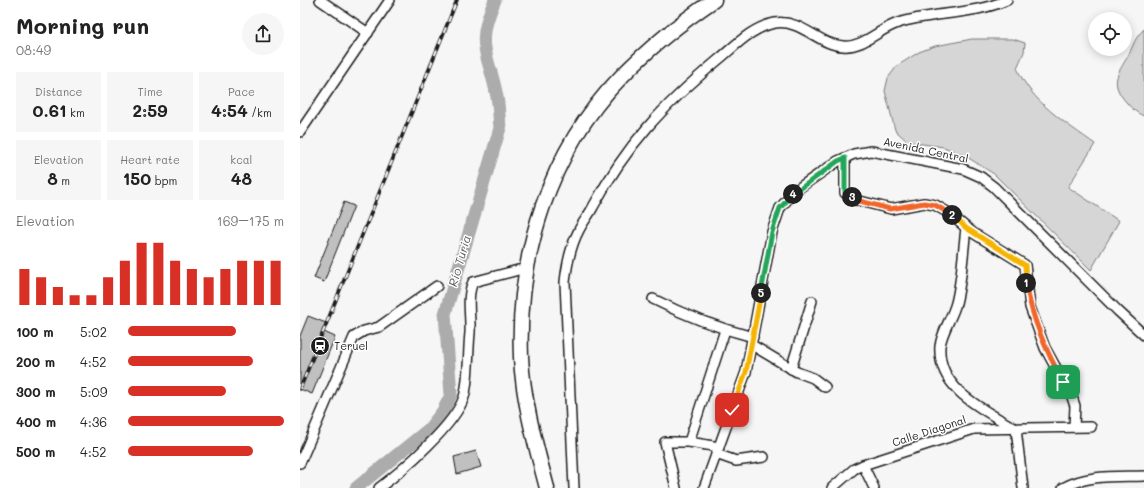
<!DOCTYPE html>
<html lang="en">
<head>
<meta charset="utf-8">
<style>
	:root { --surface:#fff; --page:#f6f6f6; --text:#222; --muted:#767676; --accent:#d93025 }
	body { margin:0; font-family:Mali,sans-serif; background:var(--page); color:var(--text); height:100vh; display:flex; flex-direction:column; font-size:15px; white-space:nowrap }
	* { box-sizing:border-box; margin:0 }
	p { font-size:13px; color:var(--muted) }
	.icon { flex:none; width:22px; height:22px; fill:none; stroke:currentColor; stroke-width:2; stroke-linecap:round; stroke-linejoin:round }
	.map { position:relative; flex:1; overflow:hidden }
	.side { display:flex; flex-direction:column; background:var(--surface); width:300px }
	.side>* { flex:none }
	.tools { position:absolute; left:788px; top:12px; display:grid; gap:8px }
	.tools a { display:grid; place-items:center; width:44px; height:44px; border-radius:50%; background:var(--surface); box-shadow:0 2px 10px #0003; font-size:20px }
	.pin { position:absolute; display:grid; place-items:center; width:34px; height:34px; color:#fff; margin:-17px; border-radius:8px; box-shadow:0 2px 6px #0006 }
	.km { position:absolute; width:20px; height:20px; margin:-10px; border-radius:50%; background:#222; color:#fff; font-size:11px; line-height:20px; text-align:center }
	.round { display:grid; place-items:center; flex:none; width:42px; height:42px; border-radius:21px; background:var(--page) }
	.summary { display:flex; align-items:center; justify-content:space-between; height:68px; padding:0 16px }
	h1 { font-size:22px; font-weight:700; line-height:30px }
	.metrics { display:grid; grid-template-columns:repeat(3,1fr); gap:6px; height:68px; padding:4px 16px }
	.metrics div { display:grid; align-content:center; border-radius:0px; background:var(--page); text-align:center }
	.metrics b { font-size:17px; font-weight:700 }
	.metrics small { font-size:11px; font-weight:400 }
	.metrics p { font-size:11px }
	.chart { height:112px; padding:8px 16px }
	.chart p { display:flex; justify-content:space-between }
	.chart svg { width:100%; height:72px; margin-top:4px; stroke:var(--accent); stroke-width:6 }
	ul { padding:0 16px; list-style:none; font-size:13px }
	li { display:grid; grid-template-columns:64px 48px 1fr; align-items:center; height:30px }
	li i { height:10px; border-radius:5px; background:var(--accent) }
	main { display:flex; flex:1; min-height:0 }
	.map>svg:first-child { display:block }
	.green { fill:#d6d6d6; stroke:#797979 }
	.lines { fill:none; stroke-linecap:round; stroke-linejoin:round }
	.river { stroke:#acacac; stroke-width:13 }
	.building { fill:#c0c0c0; stroke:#1c1c1c }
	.minor-casing { stroke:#1c1c1c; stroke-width:12 }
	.trunk-casing { stroke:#1c1c1c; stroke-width:17 }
	.minor { stroke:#fff; stroke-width:9 }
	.trunk { stroke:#fff; stroke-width:14 }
	.rail-casing { stroke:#1c1c1c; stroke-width:3.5 }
	.rail { stroke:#fff; stroke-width:2; stroke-dasharray:6; stroke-linecap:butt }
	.split-1-casing { stroke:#fff; stroke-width:8 }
	.split-2-casing { stroke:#fff; stroke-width:8 }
	.split-3-casing { stroke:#fff; stroke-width:8 }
	.split-4-casing { stroke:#fff; stroke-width:8 }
	.split-5-casing { stroke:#fff; stroke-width:8 }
	.split-6-casing { stroke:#fff; stroke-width:8 }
	.split-1 { stroke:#f0652b; stroke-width:5 }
	.split-2 { stroke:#f5b400; stroke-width:5 }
	.split-3 { stroke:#f0652b; stroke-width:5 }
	.split-4 { stroke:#22a559; stroke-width:5 }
	.split-5 { stroke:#22a559; stroke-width:5 }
	.split-6 { stroke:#f5b400; stroke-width:5 }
	.labels { text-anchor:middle; stroke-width:3; stroke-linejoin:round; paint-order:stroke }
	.street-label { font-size:11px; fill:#1c1c1c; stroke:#fff }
	.poi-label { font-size:11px; fill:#1c1c1c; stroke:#fff; text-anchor:start }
	.water-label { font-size:12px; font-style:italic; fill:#5d5d5d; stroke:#fff }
</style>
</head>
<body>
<main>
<section class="side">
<div class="summary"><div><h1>Morning run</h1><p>08:49</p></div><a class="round"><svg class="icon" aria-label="share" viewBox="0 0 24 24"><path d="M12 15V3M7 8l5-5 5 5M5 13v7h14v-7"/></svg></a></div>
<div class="metrics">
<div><p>Distance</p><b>0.61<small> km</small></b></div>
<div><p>Time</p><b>2:59</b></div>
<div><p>Pace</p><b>4:54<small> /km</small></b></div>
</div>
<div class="metrics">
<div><p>Elevation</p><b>8<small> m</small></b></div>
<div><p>Heart rate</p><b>150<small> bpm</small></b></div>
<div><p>kcal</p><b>48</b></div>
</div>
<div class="chart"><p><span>Elevation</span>169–175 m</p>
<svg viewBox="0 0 160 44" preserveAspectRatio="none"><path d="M5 44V22M15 44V27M25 44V33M35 44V38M45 44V38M55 44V27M65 44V17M75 44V6M85 44V6M95 44V17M105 44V22M115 44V27M125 44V22M135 44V17M145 44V17M155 44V17"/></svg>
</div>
<ul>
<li><b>100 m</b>5:02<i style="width:69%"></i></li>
<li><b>200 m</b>4:52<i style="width:80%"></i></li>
<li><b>300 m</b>5:09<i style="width:63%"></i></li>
<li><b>400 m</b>4:36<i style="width:100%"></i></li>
<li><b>500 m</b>4:52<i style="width:80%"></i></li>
</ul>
</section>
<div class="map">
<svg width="844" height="488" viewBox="0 0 844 488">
	<rect width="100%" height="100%" fill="#f6f6f6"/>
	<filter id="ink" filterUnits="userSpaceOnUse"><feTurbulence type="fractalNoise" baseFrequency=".025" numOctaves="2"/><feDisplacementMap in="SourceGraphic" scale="8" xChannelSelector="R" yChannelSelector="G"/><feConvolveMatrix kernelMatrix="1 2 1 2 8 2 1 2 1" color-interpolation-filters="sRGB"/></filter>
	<g filter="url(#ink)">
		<g class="green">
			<path d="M844,29V116C838,114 831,108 827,103C809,83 817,75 828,56C834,44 834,39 844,29Z"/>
			<path d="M672,39H713L725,43L724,52L717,68C731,102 767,124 795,144L768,187L819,221L791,270L694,174L667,157L644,147L608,142L595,130L585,91L588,78L597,66L619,52L635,46Z"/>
		</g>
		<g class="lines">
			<path class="river" d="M56,488L129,429L143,411L151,395L145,314L200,128C199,118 199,107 197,97C189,53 174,47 195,0"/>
		</g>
		<g class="building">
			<path d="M44,202L54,206L24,282L14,278Z"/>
			<path d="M8,316L26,323L22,331L35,337L12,394L0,389V336Z"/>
			<path d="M176,451L181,467L157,474L154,457Z"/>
		</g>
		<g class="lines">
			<defs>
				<g id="minor">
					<path d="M20,0L68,33"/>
					<path d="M0,132L90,0"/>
					<path d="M545,158V193L556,200L591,209L624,203L635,205L647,212L673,233L725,265L730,307L745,348L772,397L775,406L774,427"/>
					<path d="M666,228C663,252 662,280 656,303C652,318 642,331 640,346C637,390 685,410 716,429L723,488"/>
					<path d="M353,299C386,316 418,328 453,337"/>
					<path d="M452,345L497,372L513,378L525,387"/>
					<path d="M491,369L512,301"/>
					<path d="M389,442L425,330"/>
					<path d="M416,454L436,461L464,457"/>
					<path d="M0,463L54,337L64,331L79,327L137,286"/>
					<path d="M563,465L574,488"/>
					<path d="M79,488C103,470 155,425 164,397C169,381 168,351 170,333C171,317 166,297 173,282L226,268"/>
					<path d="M274,488L265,282C267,264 270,247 279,230C283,222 289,215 293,207C327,144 363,106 418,60C435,46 452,27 475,23C501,19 519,45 543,46C563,48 579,29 598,23C633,12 673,15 707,0"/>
					<path d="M376,488L365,442H389L419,447"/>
					<path d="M404,488L446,372L472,232L480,208L496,190L538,161L554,154L571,151L663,169L681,177L694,187L818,311L844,335"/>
					<path d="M532,488L554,469L563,465L674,429L791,427"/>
					<path d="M763,488C787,474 817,477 844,476"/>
				</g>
				<path id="trunk" d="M247,488C236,446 223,401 221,357C217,256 249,151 321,77C349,48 380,23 414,0"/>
			</defs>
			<use href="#minor" class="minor-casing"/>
			<use href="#trunk" class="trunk-casing"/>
			<use href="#minor" class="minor"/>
			<use href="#trunk" class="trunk"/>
			<defs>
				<path id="rail" d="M0,389L157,0"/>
			</defs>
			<use href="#rail" class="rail-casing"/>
			<use href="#rail" class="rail"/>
		</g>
	</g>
	<g class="lines" filter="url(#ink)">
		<defs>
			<path id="split-1" d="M726,283C732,320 746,350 763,382"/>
			<path id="split-2" d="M652,215L666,228L725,265L726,283"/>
			<path id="split-3" d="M552,197L556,200L590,209L624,203L635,205L652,215"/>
			<path id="split-4" d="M493,194L538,161L545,158V193L552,197"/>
			<path id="split-5" d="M461,293L472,232L480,208L493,194"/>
			<path id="split-6" d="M432,410L446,372L461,293"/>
		</defs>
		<use href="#split-1" class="split-1-casing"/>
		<use href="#split-2" class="split-2-casing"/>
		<use href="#split-3" class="split-3-casing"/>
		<use href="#split-4" class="split-4-casing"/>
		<use href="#split-5" class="split-5-casing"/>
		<use href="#split-6" class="split-6-casing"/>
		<use href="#split-1" class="split-1"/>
		<use href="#split-2" class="split-2"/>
		<use href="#split-3" class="split-3"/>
		<use href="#split-4" class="split-4"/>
		<use href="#split-5" class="split-5"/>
		<use href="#split-6" class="split-6"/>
	</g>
	<defs>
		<symbol id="station-disc" viewBox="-11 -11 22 22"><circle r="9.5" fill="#1c1c1c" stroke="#fff"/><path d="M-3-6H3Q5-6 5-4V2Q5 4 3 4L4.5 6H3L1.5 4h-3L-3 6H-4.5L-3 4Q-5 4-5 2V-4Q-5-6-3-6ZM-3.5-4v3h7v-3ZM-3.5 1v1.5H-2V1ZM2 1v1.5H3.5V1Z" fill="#fff"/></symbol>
	</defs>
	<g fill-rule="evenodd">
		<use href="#station-disc" x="9" y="335" width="22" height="22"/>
	</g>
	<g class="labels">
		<g class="street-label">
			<text transform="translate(626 150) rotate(12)" y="4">Avenida Central</text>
			<text transform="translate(629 431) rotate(-18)" y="4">Calle Diagonal</text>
		</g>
		<g class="poi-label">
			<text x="34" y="350">Teruel</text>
		</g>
		<g class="water-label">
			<text transform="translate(160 261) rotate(-74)" y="4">Río Turia</text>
		</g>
	</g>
</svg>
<div class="tools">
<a><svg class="icon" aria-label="locate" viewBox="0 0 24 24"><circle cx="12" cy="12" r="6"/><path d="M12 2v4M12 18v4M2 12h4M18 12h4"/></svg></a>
</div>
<div class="pin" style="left:763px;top:382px;background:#1e9e55"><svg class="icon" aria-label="arrive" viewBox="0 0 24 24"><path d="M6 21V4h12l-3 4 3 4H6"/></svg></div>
<div class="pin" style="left:432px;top:410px;background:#d93025"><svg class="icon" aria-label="check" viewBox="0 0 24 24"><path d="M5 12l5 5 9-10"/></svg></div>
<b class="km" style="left:726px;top:283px">1</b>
<b class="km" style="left:652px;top:215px">2</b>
<b class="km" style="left:552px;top:197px">3</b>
<b class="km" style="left:493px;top:194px">4</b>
<b class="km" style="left:461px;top:293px">5</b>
</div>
</main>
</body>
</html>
